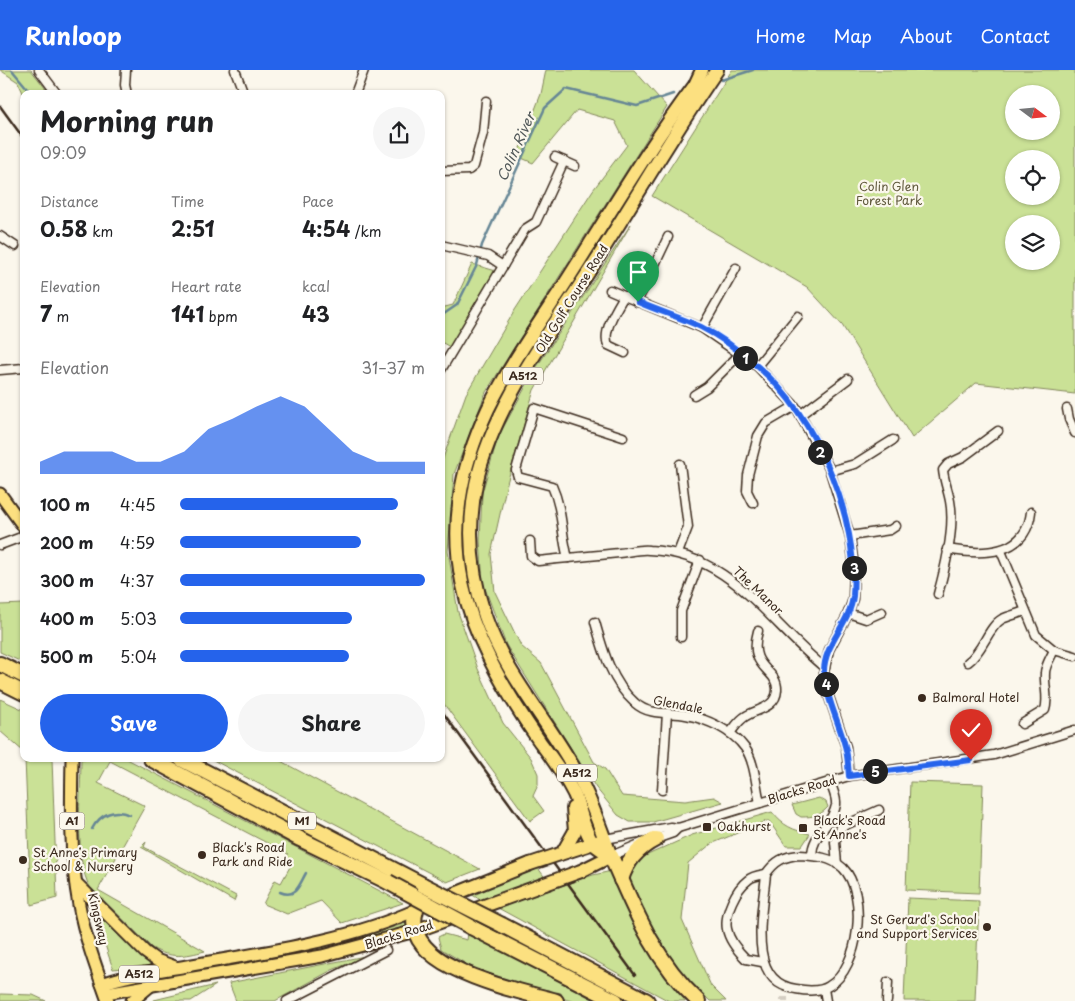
<!DOCTYPE html>
<html lang="en">
<head>
<meta charset="utf-8">
<style>
	:root { --surface:#fff; --page:#f6f6f6; --text:#202124; --muted:#757577; --accent:#2563eb }
	body { margin:0; font-family:"Playpen Sans",sans-serif; background:var(--page); color:var(--text); height:100vh; display:flex; flex-direction:column; font-size:19px; white-space:nowrap }
	* { box-sizing:border-box; margin:0 }
	p { font-size:16px; color:var(--muted) }
	.icon { flex:none; width:28px; height:28px; fill:none; stroke:currentColor; stroke-width:2; stroke-linecap:round; stroke-linejoin:round }
	.map { position:relative; flex:1; overflow:hidden }
	.panel { position:absolute; left:20px; top:20px; width:425px; height:672px; display:flex; flex-direction:column; background:var(--surface); border-radius:10px; box-shadow:0 1px 4px #0004 }
	.panel>* { flex:none }
	.needle { width:32px; rotate:106deg }
	.tools { position:absolute; left:1005px; top:15px; display:grid; gap:10px }
	.tools a { display:grid; place-items:center; width:55px; height:55px; border-radius:50%; background:var(--surface); box-shadow:0 1px 4px #0004; font-size:25px }
	.pin { position:absolute; display:grid; place-items:center; width:42px; height:42px; color:#fff; margin:-51px -21px; border-radius:50% 50% 50% 0; rotate:-45deg; box-shadow:0 0 5px #0007 }
	.pin .icon { rotate:45deg }
	.km { position:absolute; width:25px; height:25px; margin:-12px; border-radius:50%; background:#222; color:#fff; font-size:14px; line-height:25px; text-align:center }
	.round { display:grid; place-items:center; flex:none; width:52px; height:52px; border-radius:26px; background:var(--page) }
	.overview { display:flex; align-items:center; justify-content:space-between; height:85px; padding:0 20px }
	h1 { font-size:28px; font-weight:700; line-height:38px }
	.metrics { display:grid; grid-template-columns:repeat(3,1fr); gap:8px; height:85px; padding:5px 20px }
	.metrics div { display:grid; align-content:center }
	.metrics b { font-size:21px; font-weight:700 }
	.metrics small { font-size:14px; font-weight:400 }
	.metrics p { font-size:14px }
	.chart { height:140px; padding:10px 20px }
	.chart p { display:flex; justify-content:space-between }
	.chart svg { width:100%; height:90px; margin-top:5px; fill:var(--accent); opacity:.7 }
	.button { display:flex; gap:10px; margin-top:auto; padding:10px 20px }
	.button a { flex:1; height:58px; border-radius:30px; background:var(--accent); color:#fff; font-size:20px; font-weight:700; line-height:58px; text-align:center }
	.button a+a { background:var(--page); color:var(--text) }
	ul { padding:0 20px; list-style:none; font-size:16px }
	li { display:grid; grid-template-columns:80px 60px 1fr; align-items:center; height:38px }
	li i { height:12px; border-radius:6px; background:var(--accent) }
	header { display:flex; align-items:center; gap:30px; box-sizing:border-box; height:70px; padding:0 25px; background:var(--accent); color:#fff }
	header strong { font-size:24px }
	nav { display:flex; gap:28px; margin-inline-start:auto; font-size:18px }
	.map>svg:first-child { display:block }
	.green { fill:#cae196; stroke:#82865a; fill-rule:evenodd }
	.lines { fill:none; stroke-linecap:round; stroke-linejoin:round }
	.stream { stroke:#668695; stroke-width:2.5 }
	.minor-tunnel { stroke:#d5cec3; stroke-width:8; stroke-dasharray:8 4; stroke-linecap:butt }
	.minor-casing { stroke:#3b2a1e; stroke-width:11 }
	.primary-casing { stroke:#3b2a1e; stroke-width:15 }
	.trunk-casing { stroke:#3b2a1e; stroke-width:16 }
	.motorway-casing { stroke:#3b2a1e; stroke-width:18 }
	.minor { stroke:#fbf7ec; stroke-width:8 }
	.primary { stroke:#fce080; stroke-width:11 }
	.trunk { stroke:#fce080; stroke-width:12 }
	.motorway { stroke:#fce080; stroke-width:14 }
	.rail { stroke:#3b2a1e; stroke-width:2.5 }
	.trunk-bridge-casing { stroke:#3b2a1e; stroke-width:16; stroke-linecap:butt }
	.motorway-bridge-casing { stroke:#3b2a1e; stroke-width:18; stroke-linecap:butt }
	.trunk-bridge { stroke:#fce080; stroke-width:12 }
	.motorway-bridge { stroke:#fce080; stroke-width:14 }
	.route-casing { stroke:#fff; stroke-width:10 }
	.route { stroke:#2563eb; stroke-width:6 }
	.poi-dot { fill:#3b2a1e; stroke:#fbf7ec; stroke-width:2 }
	.labels { text-anchor:middle; stroke-width:4.5; stroke-linejoin:round; paint-order:stroke }
	.shield { fill:#fbf7ec; stroke:#75685c; stroke-width:1 }
	.shield-label { font-size:11px; font-weight:bold; fill:#3b2a1e }
	.park-label { font-size:12px; fill:#5f583c; stroke:#fbf7ec }
	.street-label { font-size:12px; fill:#3b2a1e; stroke:#fbf7ec }
	.poi-label { font-size:12px; fill:#3b2a1e; stroke:#fbf7ec; text-anchor:start }
	.water-label { font-size:14px; font-style:italic; fill:#515859; stroke:#fbf7ec }
</style>
</head>
<body>
<header>
<strong>Runloop</strong>
<nav><a>Home</a><a>Map</a><a>About</a><a>Contact</a></nav>
</header>
<div class="map">
<svg width="1075" height="931" viewBox="0 0 1075 931">
	<rect width="100%" height="100%" fill="#fbf7ec"/>
	<filter id="ink" filterUnits="userSpaceOnUse"><feTurbulence type="fractalNoise" baseFrequency=".02" numOctaves="2"/><feDisplacementMap in="SourceGraphic" scale="10" xChannelSelector="R" yChannelSelector="G"/><feConvolveMatrix kernelMatrix="1 2 1 2 8 2 1 2 1" color-interpolation-filters="sRGB"/></filter>
	<g filter="url(#ink)">
		<g class="green">
			<path d="M0,0H31L50,24L24,25L18,12Z"/>
			<path d="M546,0H634L667,37L486,322L454,404L448,481L458,542L478,599L503,653L531,688L538,704V715L533,726L544,741L530,751L441,630V394L466,324L515,240L593,120L627,75L615,51L577,40L533,93L517,86L541,24Z"/>
			<path d="M732,0H1075V324L976,313L912,368L842,255L807,217L652,126ZM1014,24H1051V61H1014ZM1014,89H1051V126H1014ZM1014,154H1051V191H1014Z"/>
			<path d="M631,154L534,320L507,413L491,484L495,522L521,576L541,593L594,692L605,699L622,726L685,731L714,727L723,732L653,752H630L618,745L596,718L506,575L483,513L480,471L482,423L498,367L536,298Z"/>
			<path d="M472,194L496,201L450,277L441,272V238L453,235Z"/>
			<path d="M24,534V593L0,582V535Z"/>
			<path d="M0,629L24,640V682L0,661Z"/>
			<path d="M25,689H52L57,828L31,835Z"/>
			<path d="M81,689H127L403,833L342,853L321,831L287,844L263,834L275,810L281,813L291,795L284,791L288,784L110,691L98,713L145,736L98,820L205,881C185,886 171,889 152,878L90,817C74,792 81,720 81,689Z"/>
			<path d="M211,689H277L480,799L447,812Z"/>
			<path d="M910,712L983,714L979,823L906,820Z"/>
			<path d="M819,728L826,732L828,737C820,746 813,747 801,747L796,744L792,735Z"/>
			<path d="M772,742C783,756 793,760 810,764L802,776H786L769,751H766L711,774L688,793L682,850L711,916L726,931H710L672,894L691,931H669L498,838L593,805L612,801L692,765Z"/>
			<path d="M146,772L144,777L236,826L234,831L141,777Z"/>
			<path d="M538,798L546,809L484,832L469,823Z"/>
			<path d="M908,828L979,831L975,931H904Z"/>
			<path d="M92,835L154,895L113,899Z"/>
			<path d="M406,853L407,859L326,880L295,882L347,872Z"/>
			<path d="M468,863L596,931H572L561,928V923L520,914L473,898L441,879L438,867L444,864L467,870Z"/>
			<path d="M370,885L332,900L275,931H236L229,913Z"/>
			<path d="M216,915L191,931H154V930Z"/>
			<path d="M0,924L33,925L46,931H0Z"/>
		</g>
		<g class="lines">
			<g class="stream">
				<path d="M12,0L32,24"/>
				<path d="M721,10L753,0"/>
				<path d="M441,246L457,235L477,195L482,175L545,38L566,19L637,36L673,24"/>
				<path d="M92,759C100,744 114,738 130,745"/>
				<path d="M280,822C296,829 299,815 306,803"/>
			</g>
			<path class="minor-tunnel" d="M784,931V927"/>
			<defs>
				<g id="minor">
					<path d="M39,0L57,24"/>
					<path d="M126,0L125,15L127,24"/>
					<path d="M235,0L244,24"/>
					<path d="M355,24L364,0"/>
					<path d="M555,87L575,96"/>
					<path d="M441,101L469,100L474,96L483,63L486,31"/>
					<path d="M0,166L15,176"/>
					<path d="M441,175L488,186L503,196"/>
					<path d="M610,220L624,226"/>
					<path d="M637,232L668,167"/>
					<path d="M702,258L736,198"/>
					<path d="M625,283L608,275C602,261 617,238 624,226L702,258L757,296L795,336L829,398L850,466L854,496L853,529L847,546L829,580L824,602L827,621L846,677L849,706"/>
					<path d="M757,296L798,246"/>
					<path d="M0,300L24,298"/>
					<path d="M441,300L525,159L536,152L564,91"/>
					<path d="M694,325L707,317L740,284"/>
					<path d="M1067,339L1069,349L1075,363"/>
					<path d="M800,345L848,309"/>
					<path d="M830,401L855,394L893,370"/>
					<path d="M753,433L747,421L748,405L758,366L766,353L795,336"/>
					<path d="M850,466L890,460L896,456"/>
					<path d="M530,471L531,486L538,491C565,488 592,486 619,483C629,482 639,479 649,480C731,483 767,551 825,598"/>
					<path d="M0,475L24,466"/>
					<path d="M947,479C980,485 1026,487 1031,442"/>
					<path d="M1001,481L1036,565L1054,580L1075,586"/>
					<path d="M678,483L688,457L680,394"/>
					<path d="M568,488C561,464 563,440 552,416L518,407L516,400L534,338L623,367"/>
					<path d="M938,524C945,499 955,456 950,431C948,420 944,411 943,400L948,394L963,387L998,361"/>
					<path d="M848,543L866,549L882,542"/>
					<path d="M595,552C603,581 612,613 635,633C649,646 669,642 686,645C707,649 732,660 745,678C755,692 756,716 760,733"/>
					<path d="M681,567V541L700,490"/>
					<path d="M968,592C983,581 988,557 1002,549C1009,546 1017,544 1025,541"/>
					<path d="M1022,654L1045,640C1049,627 1044,617 1045,603C1045,596 1051,587 1054,580"/>
					<path d="M730,663C735,657 739,650 746,646C757,639 776,638 777,620C778,598 747,600 758,561"/>
					<path d="M662,720L667,643"/>
					<path d="M605,769L671,757L678,758L849,706L994,685L1075,660"/>
					<path d="M653,770L673,763L678,758"/>
					<path d="M800,785C816,786 831,787 843,798C868,823 860,898 829,916C820,922 807,921 796,919C745,913 763,839 766,804C775,791 784,786 800,785Z"/>
					<path d="M812,785C812,764 833,754 836,735C837,727 832,719 830,711"/>
					<path d="M611,786L642,773"/>
					<path d="M837,794L835,772L841,757L879,740"/>
					<path d="M762,892L746,889C739,882 729,870 727,859C724,844 736,819 748,810C752,806 760,805 766,804"/>
					<path d="M824,919L826,931"/>
					<path d="M287,931L386,880"/>
					<path d="M887,931L888,912"/>
				</g>
				<g id="primary">
					<path d="M0,424L24,457"/>
					<path d="M72,689C71,737 70,787 79,835C85,868 97,900 108,931"/>
					<path d="M76,813L145,882L156,890L175,897"/>
					<path d="M102,914C129,904 159,901 187,896C264,882 344,872 416,840"/>
					<path d="M106,923L322,886L415,861"/>
					<path d="M132,931L151,915"/>
				</g>
				<g id="trunk">
					<path d="M563,782L575,761L573,738"/>
					<path d="M560,784L600,771"/>
					<path d="M611,786C606,782 597,778 593,773C583,760 581,739 574,724C565,706 552,688 540,672C463,561 427,469 488,339C509,296 538,255 564,215C607,148 647,79 695,15L702,0"/>
					<path d="M611,786C598,752 587,718 568,688C540,641 503,599 485,546C471,504 467,458 476,414C493,335 552,260 595,192C636,128 674,62 717,0"/>
					<path d="M581,801L611,786"/>
					<path d="M440,830L530,794"/>
					<path d="M415,861L545,814"/>
				</g>
				<g id="motorway">
					<path d="M0,594L24,606"/>
					<path d="M0,611L24,623"/>
					<path d="M151,689L300,769L388,812"/>
					<path d="M181,689L423,815"/>
					<path d="M611,786C634,839 654,890 698,931"/>
					<path d="M621,810C626,792 638,778 656,769"/>
					<path d="M416,840C398,898 518,920 556,931"/>
					<path d="M502,855L647,931"/>
					<path d="M471,857L616,931"/>
				</g>
			</defs>
			<use href="#minor" class="minor-casing"/>
			<use href="#primary" class="primary-casing"/>
			<use href="#trunk" class="trunk-casing"/>
			<use href="#motorway" class="motorway-casing"/>
			<use href="#minor" class="minor"/>
			<use href="#primary" class="primary"/>
			<use href="#trunk" class="trunk"/>
			<use href="#motorway" class="motorway"/>
			<g class="rail">
				<path d="M0,36L24,69"/>
				<path d="M441,640L635,905"/>
			</g>
			<defs>
				<g id="trunk-bridge">
					<path d="M530,794L560,784"/>
					<path d="M545,814L581,801"/>
				</g>
				<g id="motorway-bridge">
					<path d="M388,812L471,857"/>
					<path d="M423,815L502,855"/>
				</g>
			</defs>
			<use href="#trunk-bridge" class="trunk-bridge-casing"/>
			<use href="#motorway-bridge" class="motorway-bridge-casing"/>
			<use href="#trunk-bridge" class="trunk-bridge"/>
			<use href="#motorway-bridge" class="motorway-bridge"/>
		</g>
	</g>
	<g class="lines" filter="url(#ink)">
		<defs>
			<path id="route" d="M638,232C658,241 680,247 701,257C719,266 741,282 757,296C817,346 859,448 853,526C850,554 823,574 824,603C826,628 839,652 845,676C848,686 848,696 849,706L971,690"/>
		</defs>
		<use href="#route" class="route-casing"/>
		<use href="#route" class="route"/>
	</g>
	<g class="poi-dot">
		<circle cx="922" cy="628" r="5"/>
		<rect x="702" y="752" width="10" height="10" rx="2.5"/>
		<rect x="798" y="753" width="10" height="10" rx="2.5"/>
		<circle cx="202" cy="785" r="5"/>
		<circle cx="23" cy="790" r="5"/>
		<circle cx="987" cy="857" r="5"/>
	</g>
	<g class="labels">
		<g class="shield">
			<rect x="503" y="297.5" width="40" height="17" rx="4"/>
			<rect x="557" y="694.5" width="40" height="17" rx="4"/>
			<rect x="59.5" y="742.5" width="25" height="17" rx="4"/>
			<rect x="288" y="742.5" width="28" height="17" rx="4"/>
			<rect x="119" y="895.5" width="40" height="17" rx="4"/>
		</g>
		<g class="shield-label">
			<text x="523" y="310">A512</text>
			<text x="577" y="707">A512</text>
			<text x="72" y="755">A1</text>
			<text x="302" y="755">M1</text>
			<text x="139" y="908">A512</text>
		</g>
		<g class="park-label">
			<text x="889" y="121">Colin Glen<tspan x="889" dy="14">Forest Park</tspan></text>
		</g>
		<g class="street-label">
			<text transform="translate(572 229) rotate(-58)" y="4">Old Golf Course Road</text>
			<text transform="translate(758 521) rotate(44)" y="4">The Manor</text>
			<text transform="translate(678 635) rotate(11)" y="4">Glendale</text>
			<text transform="translate(802 720) rotate(-17)" y="4">Blacks Road</text>
			<text transform="translate(98 849) rotate(77)" y="4">Kingsway</text>
			<text transform="translate(399 865) rotate(-17)" y="4">Blacks Road</text>
		</g>
		<g class="poi-label">
			<text x="932" y="632">Balmoral Hotel</text>
			<text x="813" y="755">Black's Road<tspan x="813" dy="14">St Anne's</tspan></text>
			<text x="717" y="761">Oakhurst</text>
			<text x="212" y="782">Black's Road<tspan x="212" dy="14">Park and Ride</tspan></text>
			<text x="33" y="787">St Anne's Primary<tspan x="33" dy="14">School &amp; Nursery</tspan></text>
			<text x="977" y="854" text-anchor="end">St Gerard's School<tspan x="977" dy="14">and Support Services</tspan></text>
		</g>
		<g class="water-label">
			<text transform="translate(516 77) rotate(-66)" y="5">Colin River</text>
		</g>
	</g>
</svg>
<div class="tools">
<a><svg class="needle" viewBox="-14 -14 28 28"><path d="M0-13l5 13h-10z" fill="#e53935"/><path d="M0 13l5-13h-10z" fill="#757577"/></svg></a>
<a><svg class="icon" aria-label="locate" viewBox="0 0 24 24"><circle cx="12" cy="12" r="6"/><path d="M12 2v4M12 18v4M2 12h4M18 12h4"/></svg></a>
<a><svg class="icon" aria-label="layers" viewBox="0 0 24 24"><path d="M12 4l9 5-9 5-9-5zM3 14l9 5 9-5"/></svg></a>
</div>
<div class="pin" style="left:638px;top:232px;background:#1e9e55"><svg class="icon" aria-label="arrive" viewBox="0 0 24 24"><path d="M6 21V4h12l-3 4 3 4H6"/></svg></div>
<div class="pin" style="left:971px;top:690px;background:#d93025"><svg class="icon" aria-label="check" viewBox="0 0 24 24"><path d="M5 12l5 5 9-10"/></svg></div>
<b class="km" style="left:745px;top:288px">1</b>
<b class="km" style="left:820px;top:382px">2</b>
<b class="km" style="left:854px;top:498px">3</b>
<b class="km" style="left:826px;top:614px">4</b>
<b class="km" style="left:875px;top:701px">5</b>
<section class="panel">
<div class="overview"><div><h1>Morning run</h1><p>09:09</p></div><a class="round"><svg class="icon" aria-label="share" viewBox="0 0 24 24"><path d="M12 15V3M7 8l5-5 5 5M5 13v7h14v-7"/></svg></a></div>
<div class="metrics">
<div><p>Distance</p><b>0.58<small> km</small></b></div>
<div><p>Time</p><b>2:51</b></div>
<div><p>Pace</p><b>4:54<small> /km</small></b></div>
</div>
<div class="metrics">
<div><p>Elevation</p><b>7<small> m</small></b></div>
<div><p>Heart rate</p><b>141<small> bpm</small></b></div>
<div><p>kcal</p><b>43</b></div>
</div>
<div class="chart"><p><span>Elevation</span>31–37 m</p>
<svg viewBox="0 0 160 44" preserveAspectRatio="none"><path d="M0 44V38L10 33L20 33L30 33L40 38L50 38L60 33L70 22L80 17L90 11L100 6L110 11L120 22L130 33L140 38L150 38L160 38V44z"/></svg>
</div>
<ul>
<li><b>100 m</b>4:45<i style="width:89%"></i></li>
<li><b>200 m</b>4:59<i style="width:74%"></i></li>
<li><b>300 m</b>4:37<i style="width:100%"></i></li>
<li><b>400 m</b>5:03<i style="width:70%"></i></li>
<li><b>500 m</b>5:04<i style="width:69%"></i></li>
</ul>
<div class="button"><a>Save</a><a>Share</a></div>
</section>
</div>
</body>
</html>
